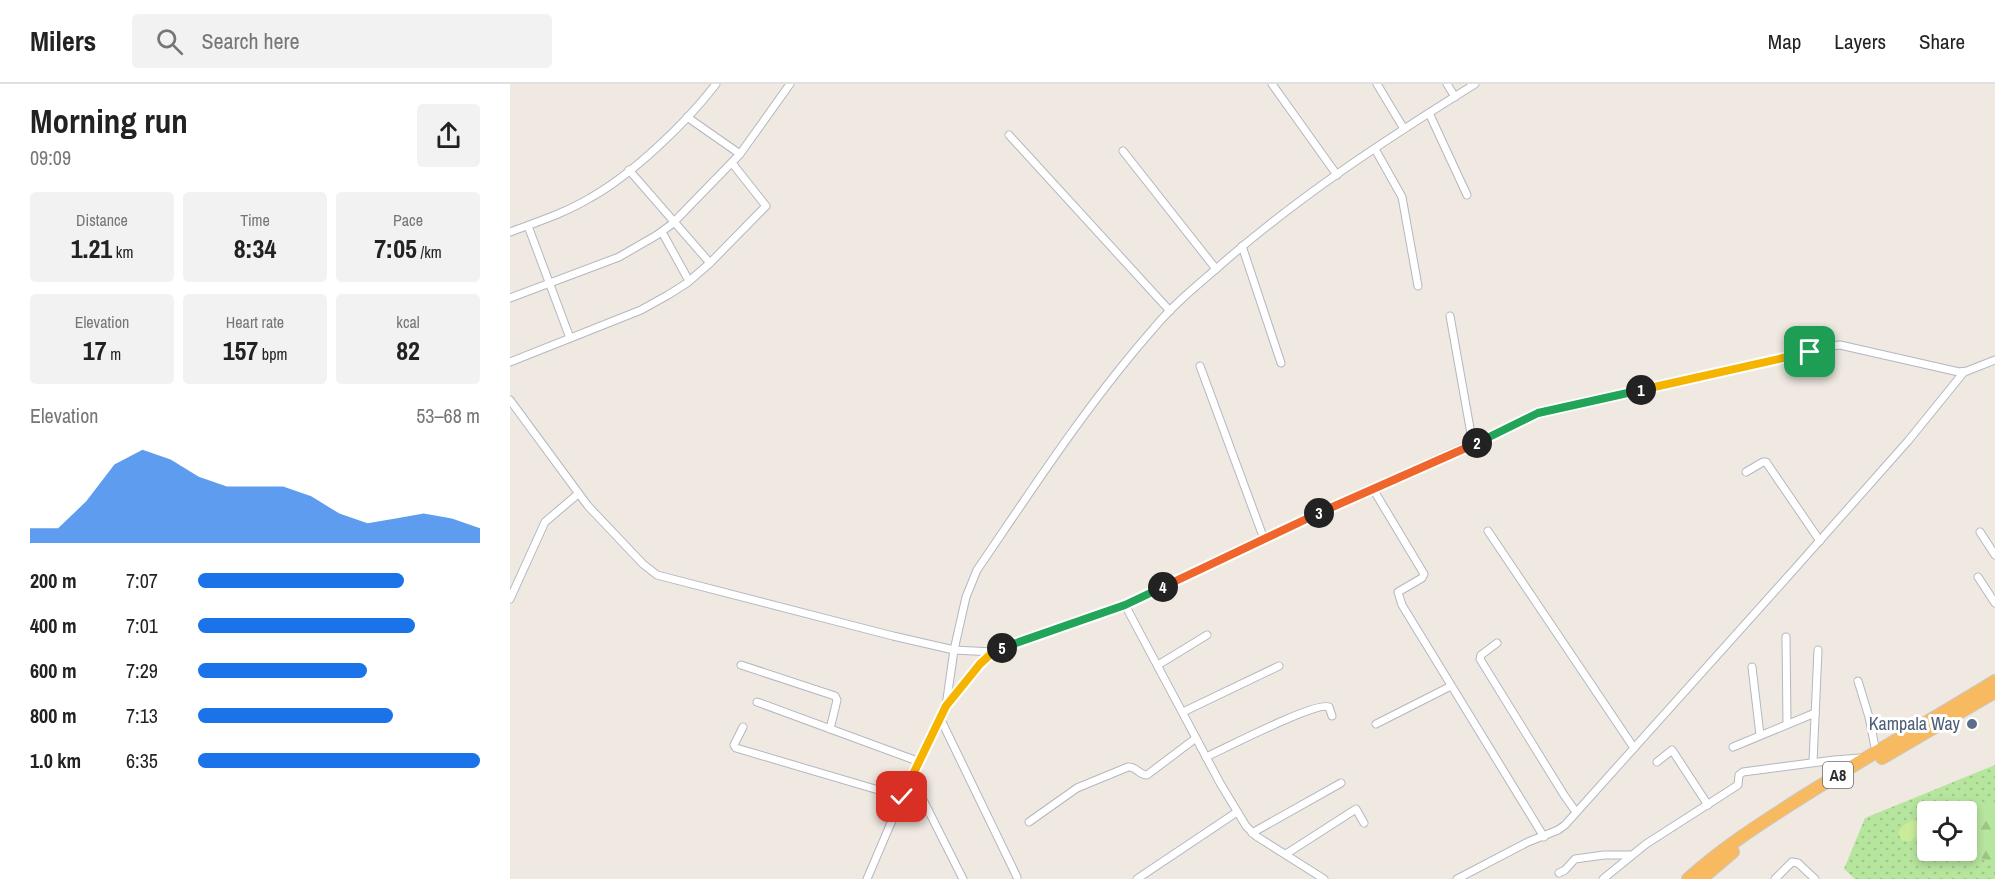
<!DOCTYPE html>
<html lang="en">
<head>
<meta charset="utf-8">
<style>
	:root { --surface:#fff; --page:#f2f2f2; --text:#222; --muted:#767676; --line:#e0e0e0; --accent:#1a73e8 }
	body { margin:0; font-family:"Archivo Narrow",sans-serif; background:var(--page); color:var(--text); height:100vh; display:flex; flex-direction:column; font-size:22px; white-space:nowrap }
	* { box-sizing:border-box; margin:0 }
	p { font-size:20px; color:var(--muted) }
	.icon { flex:none; width:33px; height:33px; fill:none; stroke:currentColor; stroke-width:2; stroke-linecap:round; stroke-linejoin:round }
	.map { position:relative; flex:1; overflow:hidden }
	.sheet { display:flex; flex-direction:column; background:var(--surface); width:510px }
	.sheet>* { flex:none }
	.fabs { position:absolute; left:1407px; top:717px; display:grid; gap:12px }
	.fabs a { display:grid; place-items:center; width:60px; height:60px; border-radius:6px; background:var(--surface); box-shadow:0 3px 9px #0003; font-size:30px }
	.pin { position:absolute; display:grid; place-items:center; width:51px; height:51px; color:#fff; margin:-26px; border-radius:12px; box-shadow:0 3px 9px #0006 }
	.km { position:absolute; width:30px; height:30px; margin:-15px; border-radius:50%; background:#222; color:#fff; font-size:16px; line-height:30px; text-align:center }
	.round { display:grid; place-items:center; flex:none; width:63px; height:63px; border-radius:6px; background:var(--page) }
	.summary { display:flex; align-items:center; justify-content:space-between; height:102px; padding:0 30px }
	h1 { font-size:33px; font-weight:700; line-height:45px }
	.metrics { display:grid; grid-template-columns:repeat(3,1fr); gap:9px; height:102px; padding:6px 30px }
	.metrics div { display:grid; align-content:center; border-radius:6px; background:var(--page); text-align:center }
	.metrics b { font-size:26px; font-weight:700 }
	.metrics small { font-size:16px; font-weight:400 }
	.metrics p { font-size:16px }
	.chart { height:168px; padding:12px 30px }
	.chart p { display:flex; justify-content:space-between }
	.chart svg { width:100%; height:108px; margin-top:6px; fill:var(--accent); opacity:.7 }
	ul { padding:0 30px; list-style:none; font-size:20px }
	li { display:grid; grid-template-columns:96px 72px 1fr; align-items:center; height:45px }
	li i { height:15px; border-radius:8px; background:var(--accent) }
	header { display:flex; align-items:center; gap:36px; box-sizing:border-box; height:84px; padding:0 30px; background:var(--surface); border-bottom:2px solid var(--line) }
	header strong { font-size:28px }
	nav { display:flex; gap:33px; margin-inline-start:auto; font-size:21px }
	.search { width:420px; height:54px; background:var(--page); display:flex; align-items:center; gap:15px; box-sizing:border-box; padding:0 21px; border-radius:6px; color:var(--muted); font-size:22px }
	main { display:flex; flex:1; min-height:0 }
	.map>svg:first-child { display:block }
	.grass { fill:url(#grass-dots); fill-rule:evenodd }
	.forest { fill:url(#forest-firs) }
	.pitch { fill:#c9ec9a }
	.lines { fill:none; stroke-linecap:round; stroke-linejoin:round }
	.minor-casing { stroke:#b4b7c1; stroke-width:9 }
	.trunk-casing { stroke:#c9c9c9; stroke-width:14 }
	.minor { stroke:#fff; stroke-width:7 }
	.trunk { stroke:#f8ba60; stroke-width:12 }
	.split-1-casing { stroke:#fff; stroke-width:12 }
	.split-2-casing { stroke:#fff; stroke-width:12 }
	.split-3-casing { stroke:#fff; stroke-width:12 }
	.split-4-casing { stroke:#fff; stroke-width:12 }
	.split-5-casing { stroke:#fff; stroke-width:12 }
	.split-6-casing { stroke:#fff; stroke-width:12 }
	.split-1 { stroke:#f5b400; stroke-width:8 }
	.split-2 { stroke:#22a559; stroke-width:8 }
	.split-3 { stroke:#f0652b; stroke-width:8 }
	.split-4 { stroke:#f0652b; stroke-width:8 }
	.split-5 { stroke:#22a559; stroke-width:8 }
	.split-6 { stroke:#f5b400; stroke-width:8 }
	.service-dot { fill:#5c6f8a; stroke:#fff; stroke-width:2 }
	.labels { text-anchor:middle; stroke-width:6; stroke-linejoin:round; paint-order:stroke }
	.shield { fill:#fff; stroke:#6d6d6d; stroke-width:1.5 }
	.shield-label { font-size:16px; font-weight:bold; fill:#2e2e2e }
	.service-label { font-size:18px; fill:#4e5e75; stroke:#fff; text-anchor:end }
</style>
</head>
<body>
<header>
<strong>Milers</strong>
<div class="search"><svg class="icon" aria-label="search" viewBox="0 0 24 24"><circle cx="10" cy="10" r="6"/><path d="M15 15l6 6"/></svg>Search here</div>
<nav><a>Map</a><a>Layers</a><a>Share</a></nav>
</header>
<main>
<section class="sheet">
<div class="summary"><div><h1>Morning run</h1><p>09:09</p></div><a class="round"><svg class="icon" aria-label="share" viewBox="0 0 24 24"><path d="M12 15V3M7 8l5-5 5 5M5 13v7h14v-7"/></svg></a></div>
<div class="metrics">
<div><p>Distance</p><b>1.21<small> km</small></b></div>
<div><p>Time</p><b>8:34</b></div>
<div><p>Pace</p><b>7:05<small> /km</small></b></div>
</div>
<div class="metrics">
<div><p>Elevation</p><b>17<small> m</small></b></div>
<div><p>Heart rate</p><b>157<small> bpm</small></b></div>
<div><p>kcal</p><b>82</b></div>
</div>
<div class="chart"><p><span>Elevation</span>53–68 m</p>
<svg viewBox="0 0 160 44" preserveAspectRatio="none"><path d="M0 44V38L10 38L20 27L30 12L40 6L50 10L60 17L70 21L80 21L90 21L100 25L110 32L120 36L130 34L140 32L150 34L160 38V44z"/></svg>
</div>
<ul>
<li><b>200 m</b>7:07<i style="width:73%"></i></li>
<li><b>400 m</b>7:01<i style="width:77%"></i></li>
<li><b>600 m</b>7:29<i style="width:60%"></i></li>
<li><b>800 m</b>7:13<i style="width:69%"></i></li>
<li><b>1.0 km</b>6:35<i style="width:100%"></i></li>
</ul>
</section>
<div class="map">
<svg width="1485" height="795" viewBox="0 0 1485 795">
	<defs>
		<pattern id="grass-dots" width="8" height="8" patternUnits="userSpaceOnUse" patternTransform="scale(1.5)"><rect width="8" height="8" fill="#b6e59e"/><path d="M2 2h.1M6 6h.1" fill="none" stroke="#9dc588" stroke-width="1.8" stroke-linecap="round"/></pattern>
		<pattern id="forest-firs" width="22" height="20" patternUnits="userSpaceOnUse" patternTransform="scale(1.5)"><rect width="22" height="20" fill="#b6e59e"/><path d="M5 1l3.5 6h-7zM16 11l3.5 6h-7z" fill="#9dc588"/></pattern>
	</defs>
	<rect width="100%" height="100%" fill="#efe9e1"/>
	<path class="grass" d="M1485,681V795H1345L1334,785L1355,734ZM1418,728H1456V766H1418Z"/>
	<path class="forest" d="M1452,716L1485,719V779L1451,767L1456,766V728L1418,727L1434,719Z"/>
	<path class="pitch" d="M1402,736L1410,738L1411,747L1401,757H1392L1388,749L1393,742Z"/>
	<g class="lines">
		<defs>
			<g id="minor">
				<path d="M762,0L827,91"/>
				<path d="M867,0L894,45"/>
				<path d="M937,0L945,13"/>
				<path d="M919,29L957,111"/>
				<path d="M177,33L230,70"/>
				<path d="M499,51L660,227"/>
				<path d="M865,65L892,113L908,202"/>
				<path d="M613,67L706,185"/>
				<path d="M119,86L200,179"/>
				<path d="M18,142L60,254"/>
				<path d="M0,148C27,138 55,129 80,114C123,90 176,39 206,0"/>
				<path d="M152,148L179,197"/>
				<path d="M732,162L771,279"/>
				<path d="M0,214L109,173L147,151L162,140L230,70L280,0"/>
				<path d="M940,232L963,361"/>
				<path d="M0,278L131,226L158,211L177,199L200,179L256,122L222,79"/>
				<path d="M690,282L754,455"/>
				<path d="M0,316L78,422L133,480L147,491L383,552L444,566L483,568L523,552L615,521L710,699L736,742L746,752L814,795"/>
				<path d="M1236,388L1253,378H1256L1310,457"/>
				<path d="M863,405L914,490L912,494L888,508L892,521L1034,753"/>
				<path d="M978,447L1124,664"/>
				<path d="M1470,448L1485,471"/>
				<path d="M1468,493L1485,519"/>
				<path d="M0,515L35,438L68,410"/>
				<path d="M615,521L763,450L1028,329L1322,262L1330,261L1449,288L1457,287L1485,276"/>
				<path d="M1276,553L1277,639"/>
				<path d="M987,559L971,571L970,575L1054,711L1066,728"/>
				<path d="M231,581L325,612L327,616L320,645"/>
				<path d="M648,581L697,551"/>
				<path d="M1242,583L1250,651"/>
				<path d="M1348,597L1359,633L1366,668"/>
				<path d="M247,618L410,678"/>
				<path d="M437,620L456,596L483,568"/>
				<path d="M673,628L769,582"/>
				<path d="M430,634L507,793"/>
				<path d="M866,640L941,602"/>
				<path d="M233,643L224,661L226,664L392,713"/>
				<path d="M1223,663L1305,629"/>
				<path d="M696,673C714,665 806,617 819,623L822,632"/>
				<path d="M1147,678L1162,666L1198,721"/>
				<path d="M1303,678L1308,566"/>
				<path d="M402,694L453,795"/>
				<path d="M519,738L567,704L618,683C626,682 629,691 637,691L686,654"/>
				<path d="M742,749L831,699"/>
				<path d="M776,770L846,725L854,739"/>
				<path d="M1049,789L1055,786L1065,775L1094,771H1120"/>
				<path d="M357,795L392,713L436,622L444,566L456,513L467,486C523,404 578,319 644,244C662,222 685,203 706,185C786,114 875,56 965,0"/>
				<path d="M627,795L727,728"/>
				<path d="M947,795L1018,758L1048,746L1055,741L1289,480L1398,357L1454,288"/>
				<path d="M1093,795L1136,760L1228,701L1229,691L1233,688L1324,676L1351,674"/>
				<path d="M1265,795L1282,778L1288,779L1305,795"/>
			</g>
			<g id="trunk">
				<path d="M1372,674L1485,608"/>
				<path d="M1178,795C1212,764 1250,740 1289,715C1354,674 1420,637 1485,597"/>
				<path d="M1191,795L1223,768"/>
			</g>
		</defs>
		<use href="#minor" class="minor-casing"/>
		<use href="#trunk" class="trunk-casing"/>
		<use href="#minor" class="minor"/>
		<use href="#trunk" class="trunk"/>
	</g>
	<g class="lines">
		<defs>
			<path id="split-1" d="M1131,306L1300,268"/>
			<path id="split-2" d="M967,359L1028,329L1131,306"/>
			<path id="split-3" d="M809,429L967,359"/>
			<path id="split-4" d="M653,503L809,429"/>
			<path id="split-5" d="M492,564L615,521L653,503"/>
			<path id="split-6" d="M392,713L436,622L470,580L483,568L492,564"/>
		</defs>
		<use href="#split-1" class="split-1-casing"/>
		<use href="#split-2" class="split-2-casing"/>
		<use href="#split-3" class="split-3-casing"/>
		<use href="#split-4" class="split-4-casing"/>
		<use href="#split-5" class="split-5-casing"/>
		<use href="#split-6" class="split-6-casing"/>
		<use href="#split-1" class="split-1"/>
		<use href="#split-2" class="split-2"/>
		<use href="#split-3" class="split-3"/>
		<use href="#split-4" class="split-4"/>
		<use href="#split-5" class="split-5"/>
		<use href="#split-6" class="split-6"/>
	</g>
	<circle class="service-dot" cx="1462" cy="640" r="6"/>
	<g class="labels">
		<rect class="shield" x="1313" y="678" width="30" height="26" rx="4.5"/>
		<g class="shield-label">
			<text x="1328" y="697">A8</text>
		</g>
		<g class="service-label">
			<text x="1450" y="646">Kampala Way</text>
		</g>
	</g>
</svg>
<div class="fabs">
<a><svg class="icon" aria-label="locate" viewBox="0 0 24 24"><circle cx="12" cy="12" r="6"/><path d="M12 2v4M12 18v4M2 12h4M18 12h4"/></svg></a>
</div>
<div class="pin" style="left:1300px;top:268px;background:#1e9e55"><svg class="icon" aria-label="arrive" viewBox="0 0 24 24"><path d="M6 21V4h12l-3 4 3 4H6"/></svg></div>
<div class="pin" style="left:392px;top:713px;background:#d93025"><svg class="icon" aria-label="check" viewBox="0 0 24 24"><path d="M5 12l5 5 9-10"/></svg></div>
<b class="km" style="left:1131px;top:306px">1</b>
<b class="km" style="left:967px;top:359px">2</b>
<b class="km" style="left:809px;top:429px">3</b>
<b class="km" style="left:653px;top:503px">4</b>
<b class="km" style="left:492px;top:564px">5</b>
</div>
</main>
</body>
</html>
